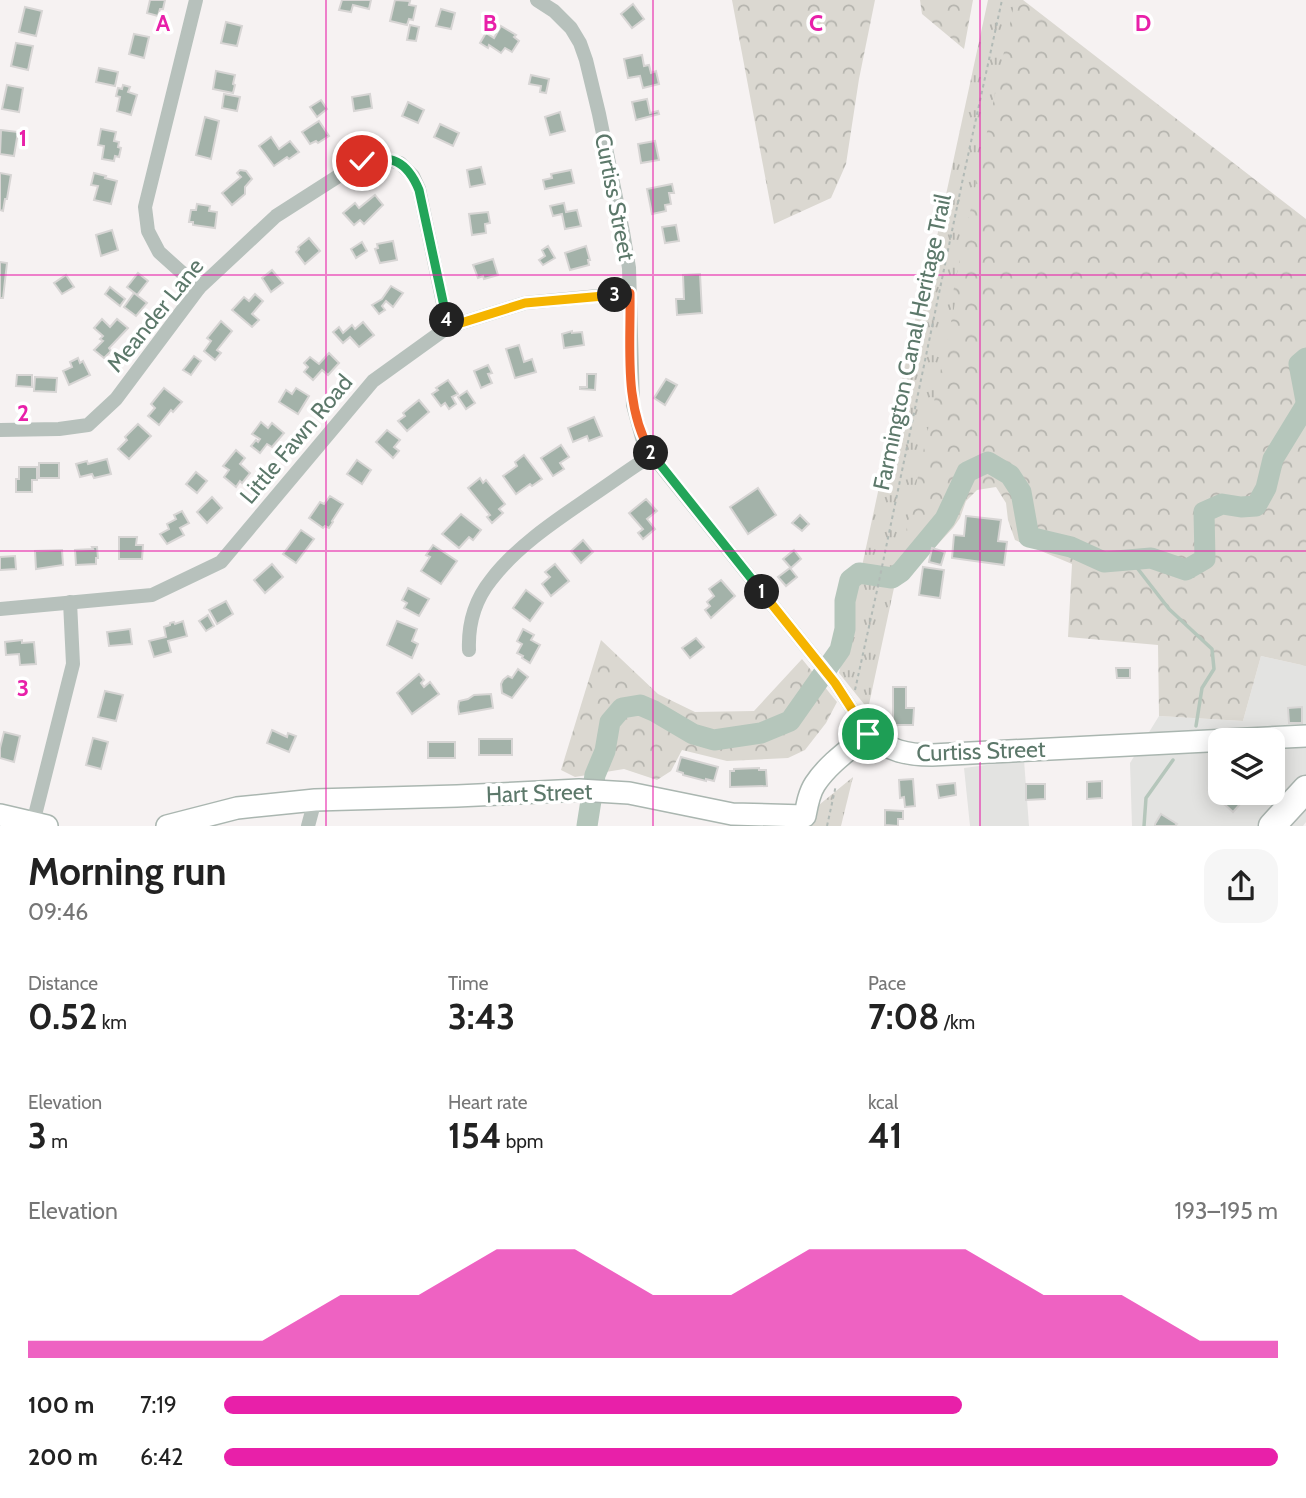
<!DOCTYPE html>
<html lang="en">
<head>
<meta charset="utf-8">
<style>
	:root { --surface:#fff; --page:#f6f6f6; --text:#222; --muted:#767676; --accent:#e820a9 }
	body { margin:0; font-family:Cabin,sans-serif; background:var(--page); color:var(--text); height:100vh; display:flex; flex-direction:column; font-size:26px; white-space:nowrap }
	* { box-sizing:border-box; margin:0 }
	p { font-size:23px; color:var(--muted) }
	.icon { flex:none; width:38px; height:38px; fill:none; stroke:currentColor; stroke-width:2; stroke-linecap:round; stroke-linejoin:round }
	.map { position:relative; height:826px; overflow:hidden }
	.details { display:flex; flex-direction:column; background:var(--surface); flex:1 }
	.details>* { flex:none }
	.fabs { position:absolute; left:1208px; top:728px; display:grid; gap:14px }
	.fabs a { display:grid; place-items:center; width:77px; height:77px; border-radius:14px; background:var(--surface); box-shadow:0 4px 18px #0003; font-size:35px }
	.pin { position:absolute; display:grid; place-items:center; width:60px; height:60px; color:#fff; margin:-30px; border:4px solid #fff; border-radius:50%; box-shadow:0 2px 7px #0007 }
	.km { position:absolute; width:35px; height:35px; margin:-18px; border-radius:50%; background:#222; color:#fff; font-size:19px; line-height:35px; text-align:center }
	.round { display:grid; place-items:center; flex:none; width:74px; height:74px; border-radius:21px; background:var(--page) }
	.summary { display:flex; align-items:center; justify-content:space-between; height:119px; padding:0 28px }
	h1 { font-size:38px; font-weight:700; line-height:52px }
	.metrics { display:grid; grid-template-columns:repeat(3,1fr); gap:10px; height:119px; padding:7px 28px }
	.metrics div { display:grid; align-content:center }
	.metrics b { font-size:35px; font-weight:700 }
	.metrics small { font-size:19px; font-weight:400 }
	.metrics p { font-size:19px }
	.chart { height:196px; padding:14px 28px }
	.chart p { display:flex; justify-content:space-between }
	.chart svg { width:100%; height:126px; margin-top:7px; fill:var(--accent); opacity:.7 }
	ul { padding:0 28px; list-style:none; font-size:23px }
	li { display:grid; grid-template-columns:112px 84px 1fr; align-items:center; height:52px }
	li i { height:18px; border-radius:9px; background:var(--accent) }
	.map>svg:first-child { display:block }
	.built { fill:#e3e3e1; fill-rule:evenodd }
	.forest { fill:url(#forest-crowns) }
	.park { fill:url(#park-tufts) }
	.lines { fill:none; stroke-linecap:round; stroke-linejoin:round }
	.stream { stroke:#b5c6bb; stroke-width:3.5 }
	.river { stroke:#b5c6bb; stroke-width:21 }
	.building { fill:#a3b2a9; stroke:#d7d5d4; stroke-width:2 }
	.secondary-casing { stroke:#aab6b0; stroke-width:24 }
	.highway-casing { stroke:#abb5b0; stroke-width:29 }
	.path { stroke:#b2bab6; stroke-width:2; stroke-dasharray:3.5 3.5; stroke-linecap:butt }
	.street { stroke:#b7c1bc; stroke-width:14 }
	.secondary { stroke:#fff; stroke-width:21 }
	.highway { stroke:#fff; stroke-width:26 }
	.split-1-casing { stroke:#fff; stroke-width:14 }
	.split-2-casing { stroke:#fff; stroke-width:14 }
	.split-3-casing { stroke:#fff; stroke-width:14 }
	.split-4-casing { stroke:#fff; stroke-width:14 }
	.split-5-casing { stroke:#fff; stroke-width:14 }
	.split-1 { stroke:#f5b400; stroke-width:9 }
	.split-2 { stroke:#22a559; stroke-width:9 }
	.split-3 { stroke:#f0652b; stroke-width:9 }
	.split-4 { stroke:#f5b400; stroke-width:9 }
	.split-5 { stroke:#22a559; stroke-width:9 }
	.grid { fill:none; stroke:#e820a9; stroke-width:2; stroke-opacity:0.55 }
	.labels { text-anchor:middle; stroke-width:7; stroke-linejoin:round; paint-order:stroke }
	.street-label { font-size:23px; fill:#5c786a; stroke:#fff }
	.grid-label { font-size:23px; text-anchor:middle; font-weight:bold; fill:#e820a9; stroke:#fff; stroke-width:7; stroke-linejoin:round; paint-order:stroke }
</style>
</head>
<body>
<div class="map">
<svg width="1306" height="826" viewBox="0 0 1306 826">
	<defs>
		<pattern id="forest-crowns" width="20" height="18" patternUnits="userSpaceOnUse" patternTransform="scale(1.75)"><rect width="20" height="18" fill="#dbd8d1"/><path d="M2 6a3 3 0 1 1 6 0M12 15a3 3 0 1 1 6 0" fill="none" stroke="#b5b4ae"/></pattern>
		<pattern id="park-tufts" width="24" height="20" patternUnits="userSpaceOnUse" patternTransform="scale(1.75)"><rect width="24" height="20" fill="#dbd8d1"/><path d="M3 7l-1-3M5 7V3M7 7l1-3M15 17l-1-3M17 17v-4M19 17l1-3" fill="none" stroke="#b5b4ae"/></pattern>
	</defs>
	<rect width="100%" height="100%" fill="#f6f2f2"/>
	<g class="built">
		<path d="M1261,656L1306,666V822L1303,826H1132L1130,763L1159,716L1243,721ZM1220,740H1272V793H1220Z"/>
		<path d="M1024,760L1029,826H970L964,768Z"/>
	</g>
	<g class="forest">
		<path d="M732,0H875L859,79L846,164L831,198L774,224Z"/>
		<path d="M920,0H973L964,49L922,14Z"/>
		<path d="M1014,0H1023L1306,219V666L1261,656L1243,721L1159,716L1158,645L1068,637L1072,564L1015,540L1008,520L1006,503L996,487L977,490L966,501L960,518L953,528L922,561L896,558Z"/>
		<path d="M601,640L658,694L695,712L754,711L802,659L837,702L826,723L805,750L788,758L727,761L682,750L671,771L657,780L624,769L575,777L561,770Z"/>
	</g>
	<g class="park">
		<path d="M988,0H1015L952,297L956,299L868,709L839,673L921,292H925Z"/>
		<path d="M853,777L841,826H810L814,809Z"/>
	</g>
	<g class="lines">
		<g class="stream">
			<path d="M1131,560L1169,609L1212,649L1214,669L1202,688L1196,726"/>
			<path d="M1144,826L1146,798L1173,760"/>
		</g>
		<g class="river">
			<path d="M1306,358L1299,364L1306,401"/>
			<path d="M587,826L595,775L605,751L610,722L622,708L640,705L654,711L693,734L714,740L761,733L790,721L840,650L845,629V601L850,580L859,573L892,578L901,572L945,519L967,472L988,462L1010,475L1021,492L1029,537L1071,547L1104,562L1151,558L1186,570L1205,559L1204,512L1222,504L1241,507L1256,506L1266,488L1273,459L1306,405"/>
		</g>
	</g>
	<g class="building">
		<path d="M150,0H165L163,9H160L158,16L147,13Z"/>
		<path d="M342,0H371L369,9L353,5L351,12L339,10Z"/>
		<path d="M395,0L410,1L409,5L416,6L413,20L409,19L407,25L390,21Z"/>
		<path d="M633,4L644,19L632,28L621,14Z"/>
		<path d="M25,7L42,11L36,36L19,32Z"/>
		<path d="M441,9L455,13L451,29L436,26Z"/>
		<path d="M226,22L242,26L237,46L221,43Z"/>
		<path d="M410,25L419,27L416,41L407,40Z"/>
		<path d="M501,26L516,35L514,37L519,41L512,52L505,48L501,53L489,45L488,48L480,43L486,33L494,38Z"/>
		<path d="M134,34L149,37L144,58L129,54Z"/>
		<path d="M16,43L33,46L28,70L11,66Z"/>
		<path d="M642,55L644,66L649,65L651,73L656,71L659,84L643,88L640,76L628,78L624,59Z"/>
		<path d="M99,68L118,72L115,86L96,82Z"/>
		<path d="M216,71L235,75L233,84L235,85L233,93L213,89Z"/>
		<path d="M531,75L549,79L546,93L540,92L541,86L529,84Z"/>
		<path d="M7,85L23,88L19,112L2,109Z"/>
		<path d="M123,85L130,87L128,92L137,95L131,115L117,111L120,97L116,96L118,88L122,89Z"/>
		<path d="M224,94L240,97L237,111L222,108Z"/>
		<path d="M370,94L372,108L354,111L352,97Z"/>
		<path d="M647,99L650,113L658,111L659,114L636,120L632,102Z"/>
		<path d="M321,100L327,109L317,117L310,107Z"/>
		<path d="M408,102L424,110L418,123L402,116Z"/>
		<path d="M560,112L565,131L550,135L545,117Z"/>
		<path d="M205,117L219,121L211,159L196,155Z"/>
		<path d="M319,121L329,136L318,143L316,141L310,144L302,132Z"/>
		<path d="M440,124L459,133L453,146L434,137Z"/>
		<path d="M101,129L116,132L114,141L119,142L118,147L121,148L119,157L115,156L114,161L102,159L104,146L98,145Z"/>
		<path d="M1,130L18,132L14,156L0,154Z"/>
		<path d="M271,137L279,149L290,141L299,152L289,159L287,157L274,166L259,146Z"/>
		<path d="M655,141L659,160L641,163L638,144Z"/>
		<path d="M481,167L485,184L470,187L467,170Z"/>
		<path d="M240,170L246,171L252,179L245,187V194L232,205L222,193L241,177L237,173Z"/>
		<path d="M571,170L574,183L545,189L543,180L552,178L551,174Z"/>
		<path d="M0,173L11,175L7,199H5L3,211L0,210Z"/>
		<path d="M94,173L106,176L105,178L117,181L111,204L94,200L98,186L91,185Z"/>
		<path d="M672,184L674,193H669L671,204L665,205L666,211L652,214L647,189Z"/>
		<path d="M375,195L383,205L364,224L360,220L354,225L343,213L355,203L359,208Z"/>
		<path d="M564,203L566,212L577,210L581,226L565,229L562,214L553,216L550,206Z"/>
		<path d="M197,204L210,206L209,211L217,212L215,228L193,225V222H189L191,210H196Z"/>
		<path d="M488,212L490,223L485,224L486,233L472,235L469,214Z"/>
		<path d="M676,225L679,241L665,243L662,227Z"/>
		<path d="M112,230L118,250L101,256L96,235Z"/>
		<path d="M309,238L320,251L305,264L296,252L299,249L298,247Z"/>
		<path d="M393,241L397,260L380,263L375,249L378,248L377,244Z"/>
		<path d="M362,242L367,251L356,258L351,249Z"/>
		<path d="M548,246L555,258L543,265L539,260L545,256L542,250Z"/>
		<path d="M586,246L590,260H588L589,265L570,270L565,253Z"/>
		<path d="M493,259L498,275L484,279L483,276L478,278L473,265Z"/>
		<path d="M0,262L7,263L3,298H0Z"/>
		<path d="M272,270L283,283L271,292L262,278Z"/>
		<path d="M138,273L148,281L137,295L127,287Z"/>
		<path d="M700,274L702,313L677,315L676,299H684L683,275Z"/>
		<path d="M66,275L74,287L62,294L54,283Z"/>
		<path d="M391,286L403,293L393,307L386,301L382,306L385,310L379,314L372,305L382,299Z"/>
		<path d="M110,287L125,299L120,306L105,294Z"/>
		<path d="M134,293L147,303L136,316L124,307Z"/>
		<path d="M255,294L263,301L252,314L259,320L252,327L232,310L244,297L249,301Z"/>
		<path d="M102,319L110,327L117,319L128,328L109,348L111,351L104,358L94,350L103,341L100,339L103,336L94,328Z"/>
		<path d="M221,321L232,331L217,350L221,353L215,360L204,351L211,341L207,338Z"/>
		<path d="M363,322L374,335L359,347L350,337L343,343L333,332L339,327L343,333L352,325L355,329Z"/>
		<path d="M572,331V333L582,332L584,345L564,348L562,334Z"/>
		<path d="M519,345L524,362L532,359L536,372L515,378L506,349Z"/>
		<path d="M329,353L339,363L328,375L322,370L313,380L304,372L308,367L304,363L310,357L319,364Z"/>
		<path d="M194,356L201,361L191,375L183,370Z"/>
		<path d="M78,358L80,363L83,361L90,375L69,385L63,371L72,367L70,362Z"/>
		<path d="M488,365L492,373L488,374L492,383L481,388L474,371Z"/>
		<path d="M587,374H596L595,390L580,389V387H587Z"/>
		<path d="M17,375H32V387L16,386Z"/>
		<path d="M35,377L57,378L56,392L34,391Z"/>
		<path d="M666,379L677,385L665,405L654,398Z"/>
		<path d="M448,380L458,394L452,397L456,404L449,409L445,403L441,406L432,394L438,390L436,388Z"/>
		<path d="M164,388L182,402L173,412L171,410L159,425L148,416L155,408L151,404Z"/>
		<path d="M296,388L309,396L298,414L279,402L286,390L292,394Z"/>
		<path d="M467,391L475,403L466,409L458,397Z"/>
		<path d="M419,400L429,412L407,431L398,421L405,416L403,413Z"/>
		<path d="M594,417L602,436L589,441L587,436L573,442L568,428Z"/>
		<path d="M261,422L268,428L272,423L284,433L272,447L267,444L260,453L251,446L256,440L258,442L260,439L252,434Z"/>
		<path d="M138,424L151,436L129,459L118,449L127,440L125,437Z"/>
		<path d="M387,430L400,440L394,447L399,451L393,458L376,442Z"/>
		<path d="M561,445L569,457L560,463L564,469L553,476L541,458Z"/>
		<path d="M236,450L245,458L240,464L250,473L242,483L240,481L236,487L224,477L229,470L223,466Z"/>
		<path d="M524,455L542,479L532,486L530,484L516,494L503,476L517,466L515,462Z"/>
		<path d="M107,459L111,474L94,478L92,474L80,477L76,464L87,461L88,464Z"/>
		<path d="M357,460L371,470L362,484L347,474Z"/>
		<rect x="39" y="463" width="20" height="15"/>
		<path d="M19,467H37V480H32V492H16V479H19Z"/>
		<path d="M196,472L207,481L197,493L186,484Z"/>
		<path d="M480,478L483,483L486,480L505,504L499,509L503,513L492,523L487,517L490,515L468,488Z"/>
		<path d="M758,488L776,515L748,534L730,507Z"/>
		<path d="M330,496L343,504L332,521L333,522L329,528L325,526L323,528L309,518L320,502L324,504Z"/>
		<path d="M212,497L222,508L207,523L197,512Z"/>
		<path d="M646,499L657,511L647,519L655,529L643,539L638,533L643,529L629,513Z"/>
		<path d="M182,511L189,523L180,528L184,535L167,544L160,534L169,529L167,524L176,519L174,515Z"/>
		<path d="M461,514L481,530L473,540L469,537L459,548L442,534Z"/>
		<path d="M800,515L809,524L802,531L792,523Z"/>
		<path d="M966,516L1001,520L998,541L1007,542L1004,565L952,558L954,535L964,536Z"/>
		<path d="M301,530L314,539L296,563L283,554Z"/>
		<path d="M119,537H137L136,545H143L142,559H119Z"/>
		<path d="M583,540L593,552L581,563L571,551Z"/>
		<path d="M433,545L457,561L441,584L421,571L430,557L426,555Z"/>
		<path d="M92,547H97L98,558H96V564L76,565L75,550L93,549Z"/>
		<path d="M932,548L945,552L941,565L929,562Z"/>
		<path d="M62,550L63,565L36,569L35,551Z"/>
		<path d="M794,550L801,559L791,568L783,559Z"/>
		<path d="M15,556L16,569L0,570V557Z"/>
		<path d="M272,564L283,577L265,593L254,580Z"/>
		<path d="M555,564L569,581L551,596L542,584L550,577L545,572Z"/>
		<path d="M923,567L944,570L940,598L919,595Z"/>
		<path d="M790,568L797,577L786,586L778,577Z"/>
		<path d="M721,580L735,596L711,618L705,610L710,606L707,602L714,596L709,589Z"/>
		<path d="M408,588L429,599L419,616L404,608L407,603L402,600Z"/>
		<path d="M526,590L543,603L530,621L513,608Z"/>
		<path d="M226,601L233,614L217,624L209,610Z"/>
		<path d="M208,615L214,626L206,631L199,621Z"/>
		<path d="M183,621L187,636L168,641L171,652L154,657L149,641L166,637L164,627L170,625V623L174,622L175,624Z"/>
		<path d="M397,621L417,629L412,641L418,644L412,658L387,645Z"/>
		<path d="M130,629L132,644L109,646L107,632Z"/>
		<path d="M523,629L534,635L531,640L540,645L530,663L522,658L523,656L517,653L522,644L517,641Z"/>
		<path d="M696,638L704,647L690,658L682,648Z"/>
		<path d="M22,640V643L34,642L36,664L20,665L19,654L6,655L5,642Z"/>
		<path d="M1116,668H1130V678H1117Z"/>
		<path d="M518,669L528,677L512,698L502,693L501,684L503,680L508,676L512,678Z"/>
		<path d="M419,674L424,680L421,683L424,687L430,682L439,694L412,714L397,693Z"/>
		<path d="M893,687H906V708H914L913,725H893Z"/>
		<path d="M105,691L123,695L116,721L98,717Z"/>
		<path d="M491,694L493,708L459,714L458,707L459,701L468,699L474,695Z"/>
		<path d="M1302,707V723H1289L1288,708Z"/>
		<path d="M272,730L287,737L288,733L296,736L289,752L267,743Z"/>
		<path d="M4,732L20,736L14,762L0,758V748Z"/>
		<path d="M93,738L108,742L101,769L86,765Z"/>
		<rect x="479" y="739" width="33" height="16"/>
		<rect x="428" y="742" width="27" height="16"/>
		<path d="M681,757L718,767L714,781L706,779V781L683,775V773L677,771Z"/>
		<path d="M759,768V770H766L767,786L730,787V771H734V769Z"/>
		<path d="M1220,778V793H1250L1233,812L1209,790Z"/>
		<path d="M913,779L915,806L905,807L904,797L900,798L899,780Z"/>
		<path d="M1102,781V798L1087,799V782Z"/>
		<path d="M955,783L956,795L939,798L937,785Z"/>
		<path d="M1026,784H1045V799L1026,800Z"/>
		<path d="M885,810L903,811V819H898V826L885,825Z"/>
		<path d="M1161,814L1177,824L1175,826H1155V824Z"/>
	</g>
	<g class="lines">
		<defs>
			<g id="secondary">
				<path d="M0,815L47,826"/>
				<path d="M167,826L237,808L315,800L457,796L579,790L629,793L732,814L805,816C807,805 809,793 815,784C828,764 850,749 868,734C890,751 906,755 932,755L1306,736"/>
			</g>
			<path id="highway" d="M1272,826L1306,789"/>
		</defs>
		<use href="#secondary" class="secondary-casing"/>
		<use href="#highway" class="highway-casing"/>
		<g class="path">
			<path d="M855,690L878,586L962,183L1002,0"/>
			<path d="M862,761L873,759"/>
			<path d="M827,826L836,785"/>
		</g>
		<g class="street">
			<path d="M196,0L145,207L148,231L159,252L199,288"/>
			<path d="M537,0L554,11L571,28L580,43L586,60L599,114L623,232L629,268L633,405L642,438L652,455L835,683L868,734"/>
			<path d="M0,430L59,429L88,425L116,399L199,288L276,216L362,161L378,157L400,163L413,176L419,189L448,327"/>
			<path d="M0,609L152,595L221,562L373,381L448,327L525,303L630,293"/>
			<path d="M469,650C468,625 475,600 491,580C517,546 555,521 590,497C611,483 631,468 652,455"/>
			<path d="M33,823L73,664L70,602"/>
			<path d="M308,826L315,800"/>
		</g>
		<use href="#secondary" class="secondary"/>
		<use href="#highway" class="highway"/>
	</g>
	<g class="lines">
		<defs>
			<path id="split-1" d="M762,592L835,683L868,734"/>
			<path id="split-2" d="M651,453L762,592"/>
			<path id="split-3" d="M615,295L630,293C631,347 623,405 651,453"/>
			<path id="split-4" d="M447,320L448,327L525,303L615,295"/>
			<path id="split-5" d="M362,161C391,154 407,161 419,190L447,320"/>
		</defs>
		<use href="#split-1" class="split-1-casing"/>
		<use href="#split-2" class="split-2-casing"/>
		<use href="#split-3" class="split-3-casing"/>
		<use href="#split-4" class="split-4-casing"/>
		<use href="#split-5" class="split-5-casing"/>
		<use href="#split-1" class="split-1"/>
		<use href="#split-2" class="split-2"/>
		<use href="#split-3" class="split-3"/>
		<use href="#split-4" class="split-4"/>
		<use href="#split-5" class="split-5"/>
	</g>
	<path class="grid" d="M326,0V826M653,0V826M980,0V826M0,275H1306M0,551H1306"/>
	<g class="labels">
		<g class="street-label">
			<text transform="translate(615 197) rotate(79)" y="8">Curtiss Street</text>
			<text transform="translate(155 315) rotate(-51)" y="8">Meander Lane</text>
			<text transform="translate(912 342) rotate(-78)" y="8">Farmington Canal Heritage Trail</text>
			<text transform="translate(296 439) rotate(-50)" y="8">Little Fawn Road</text>
			<text transform="translate(981 751) rotate(-2)" y="8">Curtiss Street</text>
			<text transform="translate(539 793) rotate(-2)" y="8">Hart Street</text>
		</g>
	</g>
	<g class="grid-label">
		<text x="163" y="31">A</text>
		<text x="490" y="31">B</text>
		<text x="816" y="31">C</text>
		<text x="1143" y="31">D</text>
		<text x="23" y="146">1</text>
		<text x="23" y="421">2</text>
		<text x="23" y="696">3</text>
	</g>
</svg>
<div class="fabs">
<a><svg class="icon" aria-label="layers" viewBox="0 0 24 24"><path d="M12 4l9 5-9 5-9-5zM3 14l9 5 9-5"/></svg></a>
</div>
<div class="pin" style="left:868px;top:734px;background:#1e9e55"><svg class="icon" aria-label="arrive" viewBox="0 0 24 24"><path d="M6 21V4h12l-3 4 3 4H6"/></svg></div>
<div class="pin" style="left:362px;top:161px;background:#d93025"><svg class="icon" aria-label="check" viewBox="0 0 24 24"><path d="M5 12l5 5 9-10"/></svg></div>
<b class="km" style="left:762px;top:592px">1</b>
<b class="km" style="left:651px;top:453px">2</b>
<b class="km" style="left:615px;top:295px">3</b>
<b class="km" style="left:447px;top:320px">4</b>
</div>
<section class="details">
<div class="summary"><div><h1>Morning run</h1><p>09:46</p></div><a class="round"><svg class="icon" aria-label="share" viewBox="0 0 24 24"><path d="M12 15V3M7 8l5-5 5 5M5 13v7h14v-7"/></svg></a></div>
<div class="metrics">
<div><p>Distance</p><b>0.52<small> km</small></b></div>
<div><p>Time</p><b>3:43</b></div>
<div><p>Pace</p><b>7:08<small> /km</small></b></div>
</div>
<div class="metrics">
<div><p>Elevation</p><b>3<small> m</small></b></div>
<div><p>Heart rate</p><b>154<small> bpm</small></b></div>
<div><p>kcal</p><b>41</b></div>
</div>
<div class="chart"><p><span>Elevation</span>193–195 m</p>
<svg viewBox="0 0 160 44" preserveAspectRatio="none"><path d="M0 44V38L10 38L20 38L30 38L40 22L50 22L60 6L70 6L80 22L90 22L100 6L110 6L120 6L130 22L140 22L150 38L160 38V44z"/></svg>
</div>
<ul>
<li><b>100 m</b>7:19<i style="width:70%"></i></li>
<li><b>200 m</b>6:42<i style="width:100%"></i></li>
</ul>
</section>
</body>
</html>
